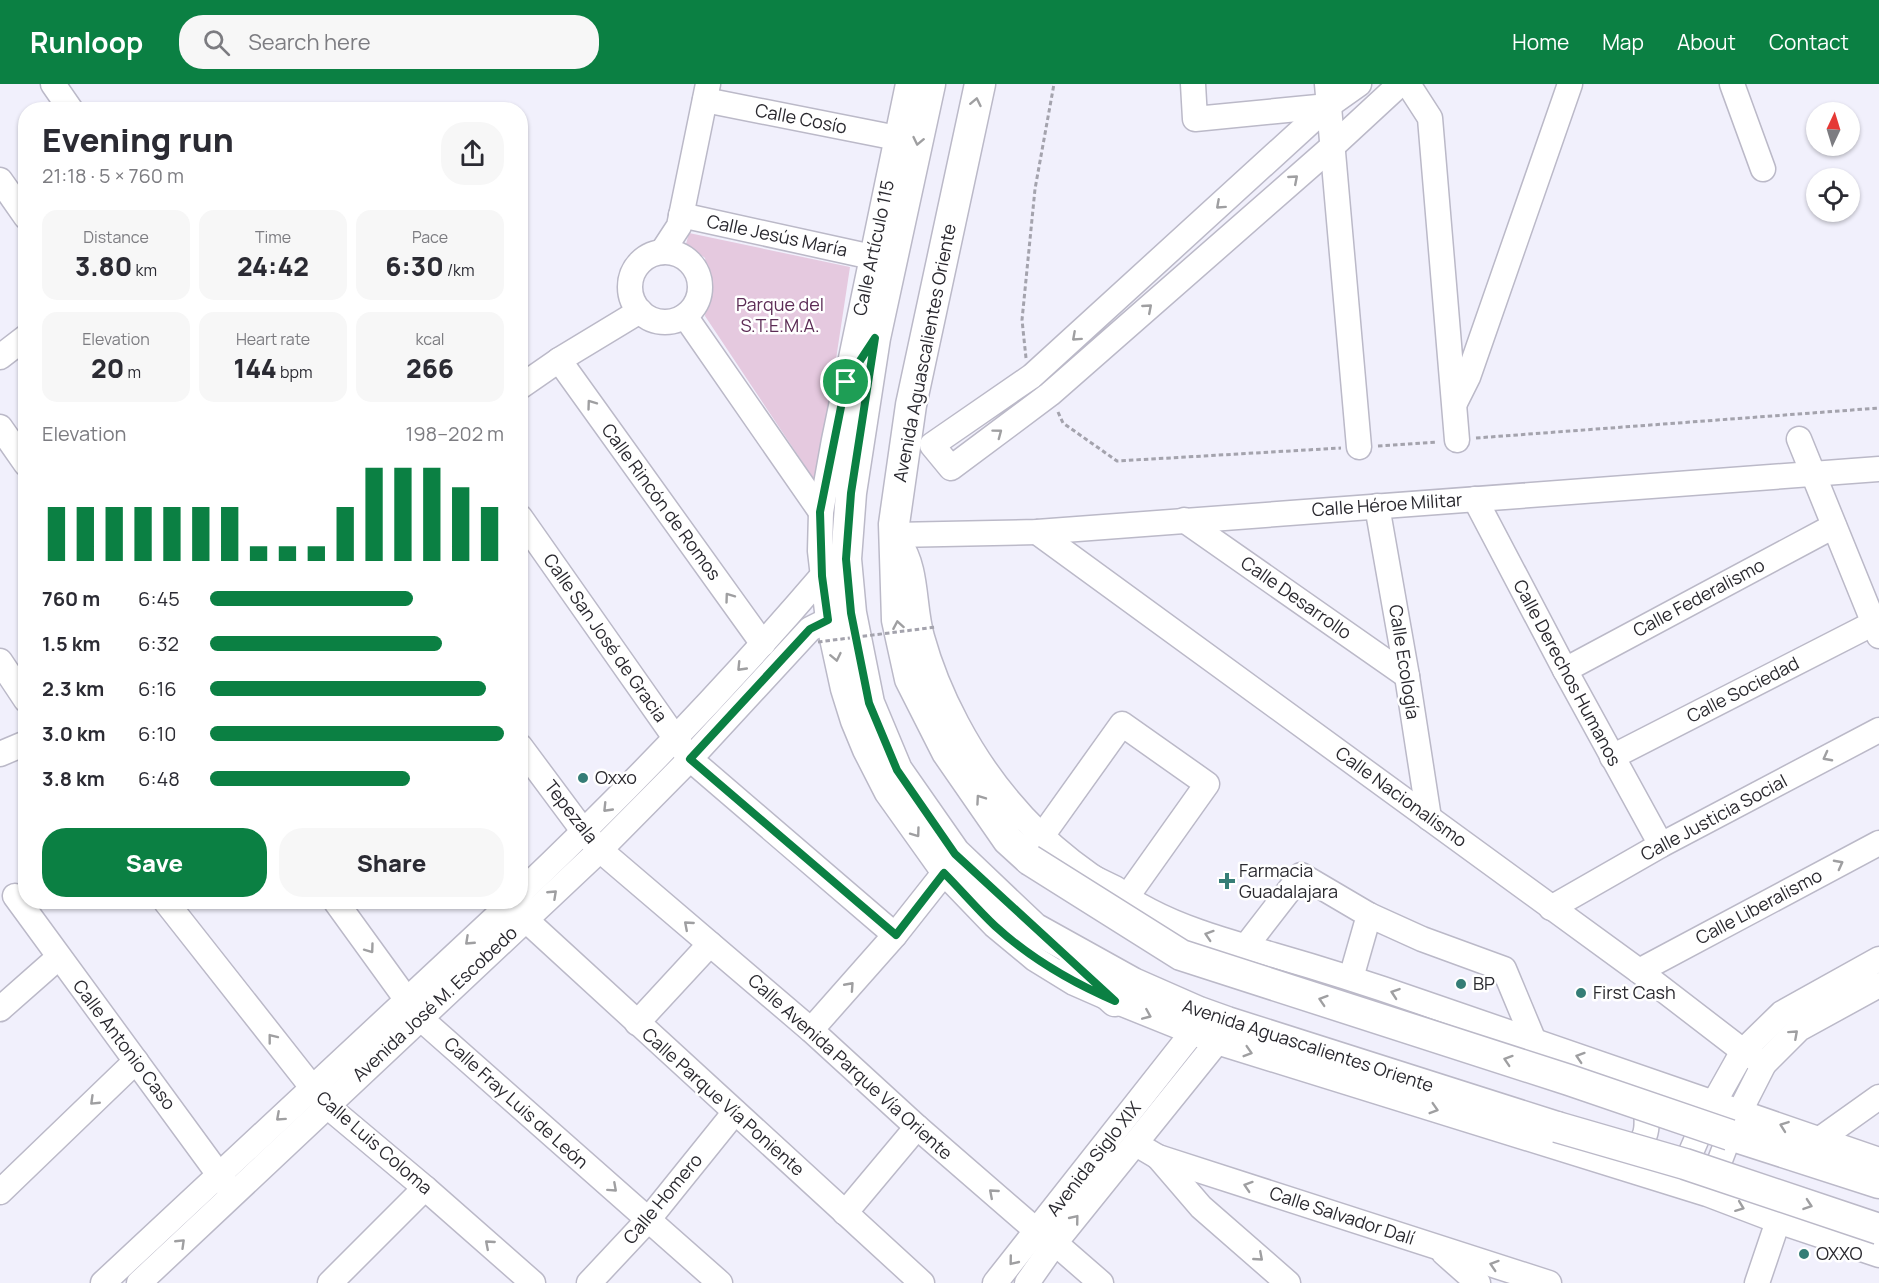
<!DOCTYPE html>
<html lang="en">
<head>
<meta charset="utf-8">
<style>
	:root { --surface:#fff; --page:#f7f7f7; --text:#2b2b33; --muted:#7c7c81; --accent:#0b8043 }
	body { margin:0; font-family:Manrope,sans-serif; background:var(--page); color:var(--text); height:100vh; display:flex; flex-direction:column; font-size:22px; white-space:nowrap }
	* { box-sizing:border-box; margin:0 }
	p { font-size:20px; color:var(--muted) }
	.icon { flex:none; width:33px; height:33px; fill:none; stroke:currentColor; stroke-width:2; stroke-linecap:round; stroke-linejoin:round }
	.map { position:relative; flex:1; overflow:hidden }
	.panel { position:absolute; left:18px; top:18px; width:510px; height:807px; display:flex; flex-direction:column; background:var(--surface); border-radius:24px; box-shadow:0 2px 4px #0004 }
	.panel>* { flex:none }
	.needle { width:39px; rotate:4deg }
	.buttons { position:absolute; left:1806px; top:18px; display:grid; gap:12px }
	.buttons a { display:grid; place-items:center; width:54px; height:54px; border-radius:50%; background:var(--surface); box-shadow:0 2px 4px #0004; font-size:30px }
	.pin { position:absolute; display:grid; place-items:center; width:51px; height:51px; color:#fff; margin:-26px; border:3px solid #fff; border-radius:50%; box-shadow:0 2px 6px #0007 }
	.round { display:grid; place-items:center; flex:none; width:63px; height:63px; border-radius:24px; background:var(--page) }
	.headline { display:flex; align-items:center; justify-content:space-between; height:102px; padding:0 24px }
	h1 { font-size:33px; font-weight:800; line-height:45px }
	.stats { display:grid; grid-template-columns:repeat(3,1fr); gap:9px; height:102px; padding:6px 24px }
	.stats div { display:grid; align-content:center; border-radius:15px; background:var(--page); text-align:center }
	.stats b { font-size:26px; font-weight:800 }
	.stats small { font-size:16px; font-weight:400 }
	.stats p { font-size:16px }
	.chart { height:168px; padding:12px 24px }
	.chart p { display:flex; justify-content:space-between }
	.chart svg { width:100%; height:108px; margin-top:6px; stroke:var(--accent); stroke-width:6 }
	.primary-button { display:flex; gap:12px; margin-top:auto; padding:12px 24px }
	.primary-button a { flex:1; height:69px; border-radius:24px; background:var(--accent); color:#fff; font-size:24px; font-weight:800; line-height:69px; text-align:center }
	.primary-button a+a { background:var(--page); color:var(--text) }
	ul { padding:0 24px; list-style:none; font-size:20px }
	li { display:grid; grid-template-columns:96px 72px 1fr; align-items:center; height:45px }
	li i { height:15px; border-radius:8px; background:var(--accent) }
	header { display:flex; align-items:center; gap:36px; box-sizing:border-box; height:84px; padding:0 30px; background:var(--accent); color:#fff }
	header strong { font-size:28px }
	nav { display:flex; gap:33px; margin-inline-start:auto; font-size:21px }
	.search { width:420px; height:54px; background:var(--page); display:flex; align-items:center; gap:15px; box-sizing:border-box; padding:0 21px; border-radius:24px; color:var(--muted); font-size:22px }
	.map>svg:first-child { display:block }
	.green { fill:#e5c9df }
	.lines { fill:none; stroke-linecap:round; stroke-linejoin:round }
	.minor-casing { stroke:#bbb9c8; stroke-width:27 }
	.major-casing { stroke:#bbb9c8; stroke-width:33 }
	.path { stroke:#a4a3ad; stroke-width:3; stroke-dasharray:4.5 3; stroke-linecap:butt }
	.minor { stroke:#fff; stroke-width:24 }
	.major { stroke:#fff; stroke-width:30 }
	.major-bridge-casing { stroke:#bbb9c8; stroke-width:33; stroke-linecap:butt }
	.path-bridge { stroke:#a4a3ad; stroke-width:3; stroke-dasharray:4.5 3; stroke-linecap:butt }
	.major-bridge { stroke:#fff; stroke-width:30 }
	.oneway { stroke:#9f9fa1 }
	.route-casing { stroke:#fff; stroke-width:12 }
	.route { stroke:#0b8043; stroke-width:8 }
	.poi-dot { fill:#357d76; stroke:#fff; stroke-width:2 }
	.labels { text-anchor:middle; stroke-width:5; stroke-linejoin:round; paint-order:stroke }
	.street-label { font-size:18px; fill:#2a292f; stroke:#fff }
	.park-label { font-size:18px; fill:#5c2c55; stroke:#fff }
	.poi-label { font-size:18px; fill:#2a292f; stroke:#fff; text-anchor:start }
</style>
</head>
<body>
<header>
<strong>Runloop</strong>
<div class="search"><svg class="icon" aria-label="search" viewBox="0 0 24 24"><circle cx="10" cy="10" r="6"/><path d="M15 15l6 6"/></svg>Search here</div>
<nav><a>Home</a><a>Map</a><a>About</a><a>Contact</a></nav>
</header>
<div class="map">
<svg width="1879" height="1199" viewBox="0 0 1879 1199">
	<rect width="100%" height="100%" fill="#f1f0fc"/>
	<path class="green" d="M689,149L850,183L817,400L705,232L708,198L705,174L686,160Z"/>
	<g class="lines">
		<defs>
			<g id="minor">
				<path d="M53,0L71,26"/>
				<path d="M908,0L834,356L821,428L820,467L828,536L843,605L853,637L865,666L887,709L944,789L994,841L1035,875L1074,899L1115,917L1217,958L1707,1110L1778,1137L1879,1171"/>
				<path d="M1193,0L1195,35L1328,22"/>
				<path d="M1327,0L1359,363"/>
				<path d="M1359,0L1328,22L1032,292L932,361L951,384L1050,310L1334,61L1400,0"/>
				<path d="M1408,0L1430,34L1457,356"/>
				<path d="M1732,0L1763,85"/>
				<path d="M705,16L897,54"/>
				<path d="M0,96L26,133"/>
				<path d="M681,131L872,173"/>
				<path d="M662,168L679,142L708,0"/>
				<circle cx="665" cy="203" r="35"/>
				<path d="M685,232L821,428"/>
				<path d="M0,273L26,253"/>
				<path d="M559,276L763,560"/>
				<path d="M520,303L559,276L640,227"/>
				<path d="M1455,319L1468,293L1570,0"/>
				<path d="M0,343L26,380"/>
				<path d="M1799,355L1879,552"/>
				<path d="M1475,415L1565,586L1661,761"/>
				<path d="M1377,422L1407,592L1429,734"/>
				<path d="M520,433L690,675L895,851"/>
				<path d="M1184,436L1407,592"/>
				<path d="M1037,448L1639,887L1743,967L1764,980"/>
				<path d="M894,451L1037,448L1879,385"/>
				<path d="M899,458C918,485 913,522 922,553C938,611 970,671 1009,717C1047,763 1097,800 1150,827C1188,847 1231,858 1273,871C1322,885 1372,901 1421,918C1573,971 1726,1022 1879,1076"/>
				<path d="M0,577L26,616"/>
				<path d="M1565,586L1834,442"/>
				<path d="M520,662L584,748L600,766L811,946L917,1043L1037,1147L1055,1159L1101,1199"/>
				<path d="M0,670L26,659"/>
				<path d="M1612,673L1874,539"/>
				<path d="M1042,752L1122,640L1207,700L1126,814"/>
				<path d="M520,809C626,708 727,603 822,492"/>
				<path d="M15,812L228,1103"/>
				<path d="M166,818L326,1021L425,1104L533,1199"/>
				<path d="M336,818L420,934L720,1199"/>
				<path d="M519,822L526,836L922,1199"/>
				<path d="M1551,824L1661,761L1879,646"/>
				<path d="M1246,862L1301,791L1369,831L1422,855L1504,885L1534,957"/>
				<path d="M1639,887L1879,759"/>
				<path d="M1351,894L1369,831"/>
				<path d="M0,925L59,873"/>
				<path d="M637,939L710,860"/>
				<path d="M811,946L895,851L944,789"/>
				<path d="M1820,1055L1879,1013"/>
				<path d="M1136,1060L1158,1073L1549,1199"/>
				<path d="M1158,1073L1201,1123L1288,1199"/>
				<path d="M1623,1077C1650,1058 1649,1042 1644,1012L1642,1009"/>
				<path d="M1679,1096L1707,1031L1743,967L1782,929L1879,875"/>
				<path d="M1709,1105L1735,1037L1764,980L1799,945L1879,901"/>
				<path d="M0,1108L136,977"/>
				<path d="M845,1129L917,1043"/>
				<path d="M1444,1169L1478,1199"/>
				<path d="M103,1199L512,818"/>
				<path d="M139,1199L600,766L690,675L810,545L828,536"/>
				<path d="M330,1199L425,1104"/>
				<path d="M589,1199L648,1136L735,1028"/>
				<path d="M995,1199L1192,949"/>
				<path d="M1027,1199L1055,1159L1217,958"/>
				<path d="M1757,1199L1778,1137"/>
			</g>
			<g id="major">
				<path d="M930,0L875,254L851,409L846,475L851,529L869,619L897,686L955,769L1034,844L1133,899L1199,928L1227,938L1557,1043"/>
				<path d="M980,0L911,321L894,440L897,536L910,595L947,668L1008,756L1030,776"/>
				<path d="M1050,776L1114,807"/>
				<path d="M1074,880L1115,917"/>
				<path d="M1730,1051L1879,1099"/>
			</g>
		</defs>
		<use href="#minor" class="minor-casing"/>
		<use href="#major" class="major-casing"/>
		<g class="path">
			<path d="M1026,274L1022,236L1035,105L1054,0"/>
			<path d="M1058,328L1063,339L1117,377L1341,364"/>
			<path d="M1476,354L1879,324"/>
			<path d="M1378,362L1437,358"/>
		</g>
		<use href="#minor" class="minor"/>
		<use href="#major" class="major"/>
		<defs>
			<g id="major-bridge">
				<path d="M1030,776L1181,871L1569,996L1730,1051"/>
				<path d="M1557,1043L1685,1080L1879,1145"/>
			</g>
		</defs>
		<use href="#major-bridge" class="major-bridge-casing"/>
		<path class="path-bridge" d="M818,558L936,543"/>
		<use href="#major-bridge" class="major-bridge"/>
	</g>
	<defs><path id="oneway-chevron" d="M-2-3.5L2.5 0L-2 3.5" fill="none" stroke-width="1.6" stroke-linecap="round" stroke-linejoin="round" transform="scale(1.5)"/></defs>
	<g class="oneway">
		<use href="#oneway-chevron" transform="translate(976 18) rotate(-78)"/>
		<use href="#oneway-chevron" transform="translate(918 57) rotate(102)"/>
		<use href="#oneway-chevron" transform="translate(1294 95) rotate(-41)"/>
		<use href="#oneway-chevron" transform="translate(1220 121) rotate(138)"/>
		<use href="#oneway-chevron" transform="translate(1148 224) rotate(-41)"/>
		<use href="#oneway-chevron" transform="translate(1076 253) rotate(138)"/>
		<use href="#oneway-chevron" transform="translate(591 320) rotate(-126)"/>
		<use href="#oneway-chevron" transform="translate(998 349) rotate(-37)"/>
		<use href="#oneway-chevron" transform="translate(729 513) rotate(-126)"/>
		<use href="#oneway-chevron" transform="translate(898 541) rotate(-100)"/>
		<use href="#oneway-chevron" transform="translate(836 573) rotate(78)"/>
		<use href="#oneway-chevron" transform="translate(741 583) rotate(134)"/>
		<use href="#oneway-chevron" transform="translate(1827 673) rotate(152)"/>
		<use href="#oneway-chevron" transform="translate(980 715) rotate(-125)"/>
		<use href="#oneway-chevron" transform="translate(607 724) rotate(134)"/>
		<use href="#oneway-chevron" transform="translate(916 749) rotate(54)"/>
		<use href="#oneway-chevron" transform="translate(1839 780) rotate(-28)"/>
		<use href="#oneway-chevron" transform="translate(553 810) rotate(-43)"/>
		<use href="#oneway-chevron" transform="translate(688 841) rotate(-139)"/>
		<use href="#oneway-chevron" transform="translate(1209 851) rotate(-162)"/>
		<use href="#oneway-chevron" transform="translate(469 857) rotate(137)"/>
		<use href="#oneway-chevron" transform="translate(370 865) rotate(54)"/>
		<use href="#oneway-chevron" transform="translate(850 902) rotate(-48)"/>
		<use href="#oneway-chevron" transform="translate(1395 909) rotate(-161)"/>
		<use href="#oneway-chevron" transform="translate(1323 916) rotate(-162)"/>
		<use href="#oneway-chevron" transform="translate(1147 931) rotate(23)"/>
		<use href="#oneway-chevron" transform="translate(1794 950) rotate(-42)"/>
		<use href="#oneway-chevron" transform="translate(272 954) rotate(-128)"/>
		<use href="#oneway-chevron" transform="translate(1248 968) rotate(17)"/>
		<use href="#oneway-chevron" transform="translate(1580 973) rotate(-162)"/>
		<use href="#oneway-chevron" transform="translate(1508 976) rotate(-162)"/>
		<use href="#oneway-chevron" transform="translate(94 1017) rotate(136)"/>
		<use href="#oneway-chevron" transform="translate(1434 1025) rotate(17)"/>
		<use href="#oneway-chevron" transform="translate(280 1033) rotate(138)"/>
		<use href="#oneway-chevron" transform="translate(1784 1042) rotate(-160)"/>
		<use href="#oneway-chevron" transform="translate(1248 1102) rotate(-162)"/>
		<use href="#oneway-chevron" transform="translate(613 1104) rotate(42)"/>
		<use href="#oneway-chevron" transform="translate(993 1109) rotate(-139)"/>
		<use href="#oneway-chevron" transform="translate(1808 1121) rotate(19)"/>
		<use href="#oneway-chevron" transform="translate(1740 1123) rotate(21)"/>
		<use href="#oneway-chevron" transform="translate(1075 1135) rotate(-51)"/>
		<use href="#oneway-chevron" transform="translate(181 1159) rotate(-44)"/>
		<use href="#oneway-chevron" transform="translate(489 1160) rotate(-139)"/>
		<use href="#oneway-chevron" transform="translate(1259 1173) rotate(41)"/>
		<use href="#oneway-chevron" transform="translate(1013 1177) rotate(129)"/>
		<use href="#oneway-chevron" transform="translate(1494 1181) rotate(-162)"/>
	</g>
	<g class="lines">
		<defs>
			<path id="route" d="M875,254L851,409L846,475L851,529L869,619L897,686L955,770L1115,917C1071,898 1030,874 995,842C977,825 961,806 944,789L896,851L690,675L810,545L828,536L822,492L820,428L846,298Z"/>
		</defs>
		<use href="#route" class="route-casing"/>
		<use href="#route" class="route"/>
	</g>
	<g class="poi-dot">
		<circle cx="583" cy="694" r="6"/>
		<path d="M1224 788h6v6h6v6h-6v6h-6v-6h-6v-6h6z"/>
		<circle cx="1461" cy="900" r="6"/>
		<circle cx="1581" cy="909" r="6"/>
		<circle cx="1804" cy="1170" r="6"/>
	</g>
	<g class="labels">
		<g class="street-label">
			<text transform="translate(801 35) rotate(11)" y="6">Calle Cosío</text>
			<text transform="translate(777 152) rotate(12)" y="6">Calle Jesús María</text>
			<text transform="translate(874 164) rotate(-78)" y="6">Calle Artículo 115</text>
			<text transform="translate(925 269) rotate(-79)" y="6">Avenida Aguascalientes Oriente</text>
			<text transform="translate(661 418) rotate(54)" y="6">Calle Rincón de Romos</text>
			<text transform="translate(1387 421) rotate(-4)" y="6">Calle Héroe Militar</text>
			<text transform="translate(1296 514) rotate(35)" y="6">Calle Desarrollo</text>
			<text transform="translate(1699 514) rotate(-28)" y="6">Calle Federalismo</text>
			<text transform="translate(605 554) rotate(55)" y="6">Calle San José de Gracia</text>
			<text transform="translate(1404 578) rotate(81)" y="6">Calle Ecología</text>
			<text transform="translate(1567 589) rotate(62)" y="6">Calle Derechos Humanos</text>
			<text transform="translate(1743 606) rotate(-27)" y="6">Calle Sociedad</text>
			<text transform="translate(1401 713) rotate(36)" y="6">Calle Nacionalismo</text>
			<text transform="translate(571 728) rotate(52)" y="6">Tepezala</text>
			<text transform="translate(1714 734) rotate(-28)" y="6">Calle Justicia Social</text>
			<text transform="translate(1759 823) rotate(-28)" y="6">Calle Liberalismo</text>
			<text transform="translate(435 920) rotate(-43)" y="6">Avenida José M. Escobedo</text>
			<text transform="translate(124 961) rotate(53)" y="6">Calle Antonio Caso</text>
			<text transform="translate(1308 962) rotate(18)" y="6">Avenida Aguascalientes Oriente</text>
			<text transform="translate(850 983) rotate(42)" y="6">Calle Avenida Parque Vía Oriente</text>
			<text transform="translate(723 1018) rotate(42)" y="6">Calle Parque Vía Poniente</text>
			<text transform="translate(516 1019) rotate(42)" y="6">Calle Fray Luis de León</text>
			<text transform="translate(374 1059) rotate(41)" y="6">Calle Luis Coloma</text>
			<text transform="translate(1094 1075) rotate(-52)" y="6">Avenida Siglo XIX</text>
			<text transform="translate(663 1115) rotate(-50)" y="6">Calle Homero</text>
			<text transform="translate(1342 1132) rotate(18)" y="6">Calle Salvador Dalí</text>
		</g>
		<g class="park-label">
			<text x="780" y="227">Parque del<tspan x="780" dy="21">S.T.E.M.A.</tspan></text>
		</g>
		<g class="poi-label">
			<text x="595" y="700">Oxxo</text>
			<text x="1239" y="793">Farmacia<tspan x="1239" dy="21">Guadalajara</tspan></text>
			<text x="1473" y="906">BP</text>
			<text x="1593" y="915">First Cash</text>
			<text x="1816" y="1176">OXXO</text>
		</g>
	</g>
</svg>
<div class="buttons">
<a><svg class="needle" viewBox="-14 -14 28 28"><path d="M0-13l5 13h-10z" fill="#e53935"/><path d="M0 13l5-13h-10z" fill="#7c7c81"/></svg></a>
<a><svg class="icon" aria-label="locate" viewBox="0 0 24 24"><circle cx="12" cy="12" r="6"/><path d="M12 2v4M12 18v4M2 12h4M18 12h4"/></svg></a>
</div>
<div class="pin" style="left:846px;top:298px;background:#1e9e55"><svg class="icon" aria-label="arrive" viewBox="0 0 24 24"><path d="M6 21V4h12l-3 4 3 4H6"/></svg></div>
<section class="panel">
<div class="headline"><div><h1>Evening run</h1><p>21:18 · 5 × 760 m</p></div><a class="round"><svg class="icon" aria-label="share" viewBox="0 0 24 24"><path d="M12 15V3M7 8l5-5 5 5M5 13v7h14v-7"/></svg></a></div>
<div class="stats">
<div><p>Distance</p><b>3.80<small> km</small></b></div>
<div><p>Time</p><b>24:42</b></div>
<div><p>Pace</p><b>6:30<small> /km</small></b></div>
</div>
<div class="stats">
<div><p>Elevation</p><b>20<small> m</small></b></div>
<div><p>Heart rate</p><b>144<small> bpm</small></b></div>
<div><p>kcal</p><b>266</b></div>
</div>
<div class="chart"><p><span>Elevation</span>198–202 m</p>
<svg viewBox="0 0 160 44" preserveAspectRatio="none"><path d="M5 44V22M15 44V22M25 44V22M35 44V22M45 44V22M55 44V22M65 44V22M75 44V38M85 44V38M95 44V38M105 44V22M115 44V6M125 44V6M135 44V6M145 44V14M155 44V22"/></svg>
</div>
<ul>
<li><b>760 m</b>6:45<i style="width:69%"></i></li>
<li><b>1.5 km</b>6:32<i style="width:79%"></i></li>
<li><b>2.3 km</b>6:16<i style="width:94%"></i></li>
<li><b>3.0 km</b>6:10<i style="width:100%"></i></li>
<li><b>3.8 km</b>6:48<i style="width:68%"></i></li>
</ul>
<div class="primary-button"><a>Save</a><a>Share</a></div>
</section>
</div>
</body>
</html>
